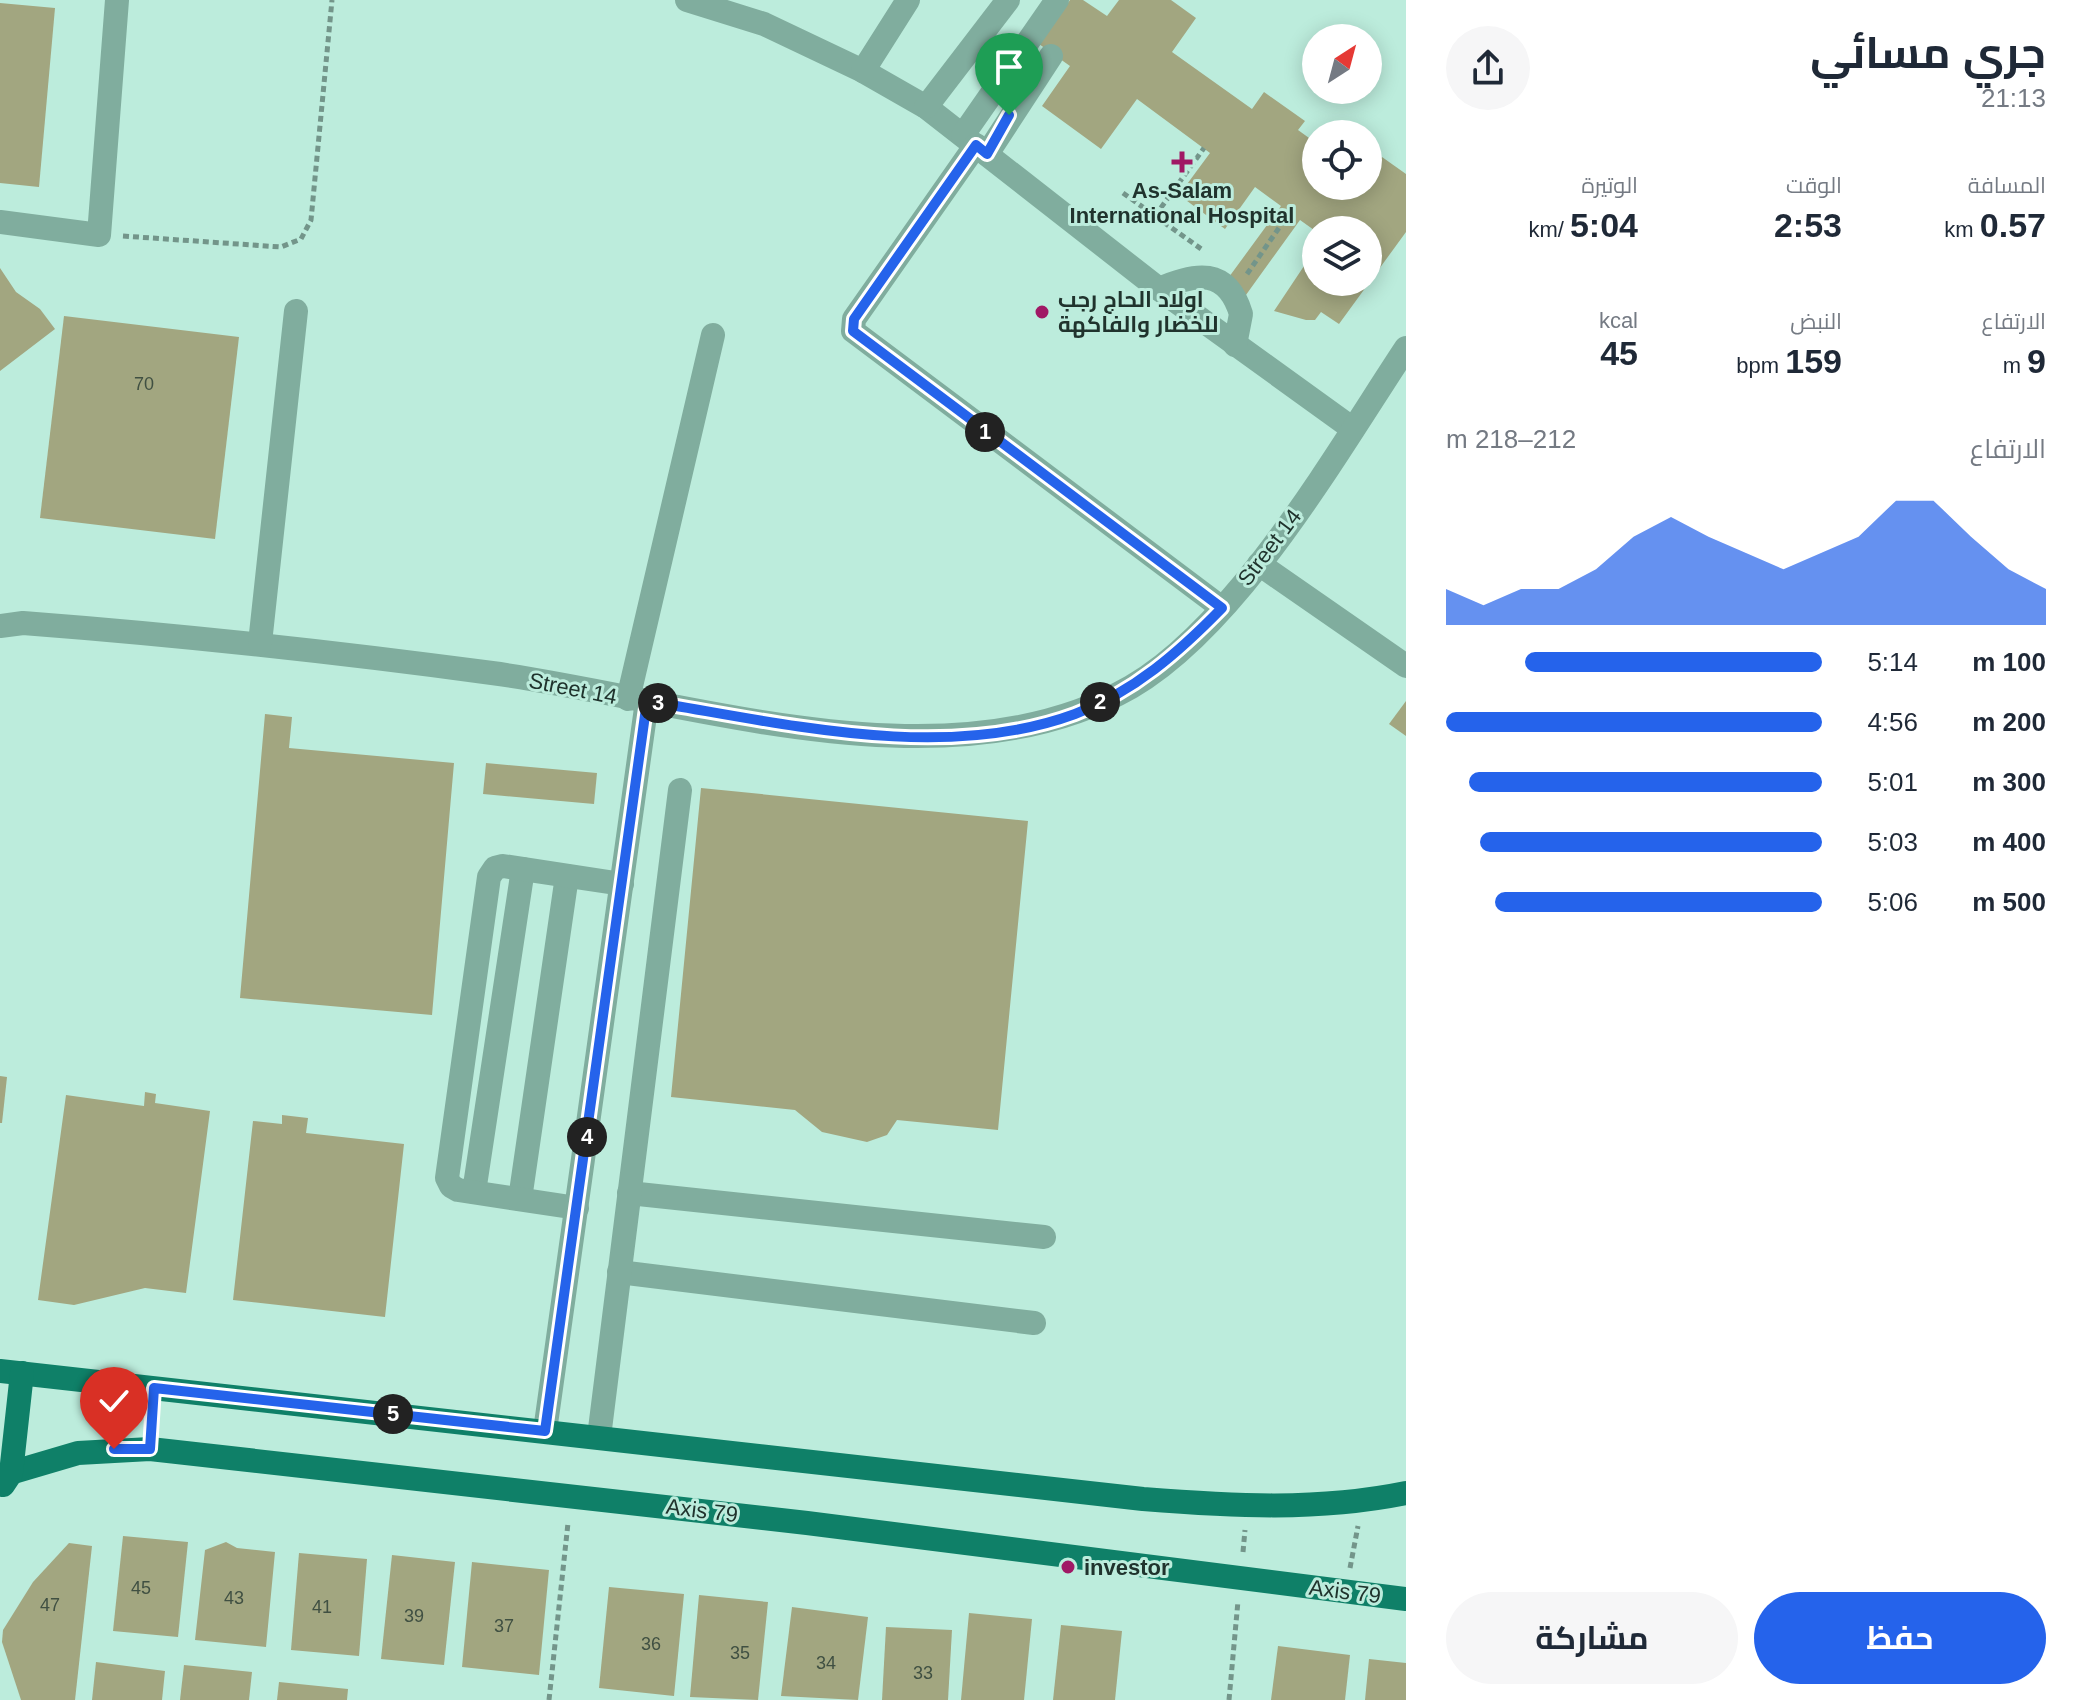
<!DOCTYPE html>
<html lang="ar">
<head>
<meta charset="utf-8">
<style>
	:root { --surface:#fff; --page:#f6f6f7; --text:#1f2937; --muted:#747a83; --accent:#2563eb }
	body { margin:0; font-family:Arial,Cairo,sans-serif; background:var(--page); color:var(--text); direction:rtl; height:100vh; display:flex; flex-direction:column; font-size:30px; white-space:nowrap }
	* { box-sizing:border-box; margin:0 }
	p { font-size:26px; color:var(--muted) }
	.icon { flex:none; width:44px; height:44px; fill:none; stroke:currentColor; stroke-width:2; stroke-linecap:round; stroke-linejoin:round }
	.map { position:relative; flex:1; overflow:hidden; direction:ltr }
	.side { display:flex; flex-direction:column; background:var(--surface); width:680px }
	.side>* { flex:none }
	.needle { width:52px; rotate:36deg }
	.controls { position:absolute; left:1302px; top:24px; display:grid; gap:16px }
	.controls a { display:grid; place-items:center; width:80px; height:80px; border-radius:50%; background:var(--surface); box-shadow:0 4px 20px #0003; font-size:40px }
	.pin { position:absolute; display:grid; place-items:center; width:68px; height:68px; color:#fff; margin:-82px -34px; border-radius:50% 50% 50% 0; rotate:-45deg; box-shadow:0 0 8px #0007 }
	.pin .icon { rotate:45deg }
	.km { position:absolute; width:40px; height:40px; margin:-20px; border-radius:50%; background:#222; color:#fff; font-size:22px; line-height:40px; text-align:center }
	.round { display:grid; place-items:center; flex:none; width:84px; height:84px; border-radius:42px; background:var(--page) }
	.summary { display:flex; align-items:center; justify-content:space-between; height:136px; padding:0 40px }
	h1 { font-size:44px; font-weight:700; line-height:60px }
	.figures { display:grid; grid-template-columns:repeat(3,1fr); gap:12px; height:136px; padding:8px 40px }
	.figures div { display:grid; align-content:center }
	.figures b { font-size:34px; font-weight:700 }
	.figures small { font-size:22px; font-weight:400 }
	.figures p { font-size:22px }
	.chart { height:224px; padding:16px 40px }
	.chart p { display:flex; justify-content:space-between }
	.chart svg { width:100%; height:144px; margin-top:8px; fill:var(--accent); opacity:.7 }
	.action { display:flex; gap:16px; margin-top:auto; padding:16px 40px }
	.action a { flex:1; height:92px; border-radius:48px; background:var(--accent); color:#fff; font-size:32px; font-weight:700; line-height:92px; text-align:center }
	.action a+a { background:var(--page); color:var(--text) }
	ul { padding:0 40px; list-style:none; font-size:26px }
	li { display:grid; grid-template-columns:128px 96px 1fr; align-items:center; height:60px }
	li i { height:20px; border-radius:10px; background:var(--accent) }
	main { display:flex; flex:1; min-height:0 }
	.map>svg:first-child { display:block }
	.building { fill:#a2a680 }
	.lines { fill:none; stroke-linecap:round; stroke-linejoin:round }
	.path { stroke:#73958a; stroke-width:5; stroke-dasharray:6 4; stroke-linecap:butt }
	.minor { stroke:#80ad9e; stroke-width:24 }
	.major { stroke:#0f8068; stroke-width:24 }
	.route-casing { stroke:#fff; stroke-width:16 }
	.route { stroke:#2563eb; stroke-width:10 }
	.poi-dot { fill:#a01965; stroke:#bcecdc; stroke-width:3 }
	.labels { text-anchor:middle; stroke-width:6; stroke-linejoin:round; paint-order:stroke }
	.number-label { font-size:18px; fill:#405042 }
	.poi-label { font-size:22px; font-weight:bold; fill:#20332d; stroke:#bcecdc; text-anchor:start }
	.street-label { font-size:22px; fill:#20332d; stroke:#bcecdc }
</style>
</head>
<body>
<main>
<section class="side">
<div class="summary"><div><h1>جري مسائي</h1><p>21:13</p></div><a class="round"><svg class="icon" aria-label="share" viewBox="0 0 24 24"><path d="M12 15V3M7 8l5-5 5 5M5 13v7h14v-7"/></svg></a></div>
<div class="figures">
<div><p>المسافة</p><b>0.57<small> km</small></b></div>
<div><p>الوقت</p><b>2:53</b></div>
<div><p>الوتيرة</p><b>5:04<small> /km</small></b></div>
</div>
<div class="figures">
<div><p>الارتفاع</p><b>9<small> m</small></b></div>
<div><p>النبض</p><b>159<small> bpm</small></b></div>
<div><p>kcal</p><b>45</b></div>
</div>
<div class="chart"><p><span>الارتفاع</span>212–218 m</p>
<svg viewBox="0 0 160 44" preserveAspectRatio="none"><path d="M0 44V33L10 38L20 33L30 33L40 27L50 17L60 11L70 17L80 22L90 27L100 22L110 17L120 6L130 6L140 17L150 27L160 33V44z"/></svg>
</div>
<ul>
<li><b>100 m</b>5:14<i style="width:79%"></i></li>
<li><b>200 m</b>4:56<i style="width:100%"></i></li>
<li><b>300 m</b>5:01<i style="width:94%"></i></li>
<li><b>400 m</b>5:03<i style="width:91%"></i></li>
<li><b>500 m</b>5:06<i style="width:87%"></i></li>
</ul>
<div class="action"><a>حفظ</a><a>مشاركة</a></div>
</section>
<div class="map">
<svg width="1406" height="1700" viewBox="0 0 1406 1700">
	<rect width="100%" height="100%" fill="#bcecdc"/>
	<g class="building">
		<path d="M1070,0H1083L1107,16L1119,0H1171L1196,18L1172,52L1252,109L1264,92L1305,121L1298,130L1316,143V186H1368V176L1382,157L1406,174V232L1339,324L1321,312L1315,320H1306L1274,311L1316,248V282H1368V230H1314L1300,220L1238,306L1218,292L1281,206L1255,187L1225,229L1179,195L1210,153L1137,99L1101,149L1042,106L1070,66L1039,44Z"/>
		<path d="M0,3L55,8L39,187L0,183Z"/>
		<path d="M0,268L16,292L40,309L55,329L0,371Z"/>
		<path d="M64,316L239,337L215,539L40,518Z"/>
		<path d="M1406,701V736L1389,724Z"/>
		<path d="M265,714L292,717L289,748L454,763L432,1015L240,998Z"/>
		<path d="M486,763L597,773L594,804L483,794Z"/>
		<path d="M701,788L1028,821L998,1130L897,1120L887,1135L867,1142L822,1132L795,1110L671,1097Z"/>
		<path d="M0,1076L7,1077L2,1123H0Z"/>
		<path d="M145,1092L156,1094L155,1103L210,1111L186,1293L145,1288L74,1305L38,1300L66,1095L144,1106Z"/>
		<path d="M282,1115L308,1118L306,1133L404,1144L385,1317L233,1300L253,1121L282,1124Z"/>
		<path d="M123,1536L188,1542L178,1637L113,1631Z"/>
		<path d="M226,1542L237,1548L275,1552L266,1647L195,1640L205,1550Z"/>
		<path d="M69,1543L92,1546L75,1700H21L2,1642L3,1630L33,1582Z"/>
		<path d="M299,1553L367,1559L359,1656L291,1650Z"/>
		<path d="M392,1555L455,1562L444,1665L381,1659Z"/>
		<path d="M472,1562L549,1570L539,1675L462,1667Z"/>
		<path d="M609,1587L684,1594L674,1696L599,1688Z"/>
		<path d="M699,1595L768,1602L758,1700L690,1697Z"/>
		<path d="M792,1607L868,1617L858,1700L781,1696Z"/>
		<path d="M969,1613L1032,1619L1024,1700H961Z"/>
		<path d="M1061,1625L1122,1631L1115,1700H1053Z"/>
		<path d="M886,1627L952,1630L948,1700H882Z"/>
		<path d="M1278,1646L1350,1655L1345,1700H1271Z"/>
		<path d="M1369,1659L1406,1663V1700H1365Z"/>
		<path d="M96,1662L165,1671L162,1700H92Z"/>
		<path d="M184,1665L252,1672L249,1700H180Z"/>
		<path d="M279,1682L348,1689L347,1700H277Z"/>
	</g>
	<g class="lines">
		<g class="path">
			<path d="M1123,193L1204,251"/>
			<path d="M1155,216L1204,148"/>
			<path d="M123,236L281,247L301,239L311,220L332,0"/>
			<path d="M1247,274L1290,212"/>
			<path d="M1243,1552L1245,1530"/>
			<path d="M1350,1568L1358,1526"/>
			<path d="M549,1700L568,1523"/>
			<path d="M1229,1700L1238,1601"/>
		</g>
		<g class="minor">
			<path d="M687,0L764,24L863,71L926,107L1159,289L1353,429"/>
			<path d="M863,71L908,0"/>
			<path d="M926,107L1008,0"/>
			<path d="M963,135L1057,0"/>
			<path d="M976,145L854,319L853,331L1222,608"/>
			<path d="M987,154L1051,56"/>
			<path d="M0,222L99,235L117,0"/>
			<path d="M1159,289C1195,273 1227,267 1241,314L1235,345"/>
			<path d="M1259,564L1406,666"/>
			<path d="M0,626L23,623C180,635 336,652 492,673C688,700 947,792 1131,687C1239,624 1337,452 1406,348"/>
			<path d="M260,643L296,311"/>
			<path d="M628,699L713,335"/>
			<path d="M474,1192L523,869"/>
			<path d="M629,1193L1044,1237"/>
			<path d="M520,1199L567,876"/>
			<path d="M577,1208L458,1190L451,1186L447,1178L489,877L495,868L503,866L622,884"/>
			<path d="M619,1272L1034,1323"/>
			<path d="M545,1431L647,701"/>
			<path d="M599,1437L680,790"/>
		</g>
		<g class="major">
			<path d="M0,1371L1143,1499C1232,1506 1318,1511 1406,1493"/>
			<path d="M0,1476L78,1453L150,1449L807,1523L1406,1599"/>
			<path d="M3,1485L11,1473L22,1373"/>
		</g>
	</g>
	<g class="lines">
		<defs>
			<path id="route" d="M114,1449H150L154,1388L545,1431L647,701C783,723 942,763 1075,714C1134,692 1179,652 1222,608L853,331L854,319L976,145L987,154L1009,115"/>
		</defs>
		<use href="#route" class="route-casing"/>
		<use href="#route" class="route"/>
	</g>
	<g class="poi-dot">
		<path d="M1178 150h8v8h8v8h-8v8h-8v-8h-8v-8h8z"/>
		<circle cx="1042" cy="312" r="8"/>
		<circle cx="1068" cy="1567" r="8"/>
	</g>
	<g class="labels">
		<g class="number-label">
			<text x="144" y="390">70</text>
			<text x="141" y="1594">45</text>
			<text x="234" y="1604">43</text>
			<text x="50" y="1611">47</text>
			<text x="322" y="1613">41</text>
			<text x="414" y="1622">39</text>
			<text x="504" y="1632">37</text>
			<text x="651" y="1650">36</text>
			<text x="740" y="1659">35</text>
			<text x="826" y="1669">34</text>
			<text x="923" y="1679">33</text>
		</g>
		<g class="poi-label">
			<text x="1182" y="198" text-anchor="middle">As-Salam<tspan x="1182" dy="25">International Hospital</tspan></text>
			<text x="1058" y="307">اولاد الحاج رجب<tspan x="1058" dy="25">للخضار والفاكهة</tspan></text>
			<text x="1084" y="1575">investor</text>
		</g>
		<g class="street-label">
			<text transform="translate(1269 547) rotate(-53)" y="8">Street 14</text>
			<text transform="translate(573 688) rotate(11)" y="8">Street 14</text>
			<text transform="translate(702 1510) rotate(7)" y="8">Axis 79</text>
			<text transform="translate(1345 1591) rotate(7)" y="8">Axis 79</text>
		</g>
	</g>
</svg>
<div class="controls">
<a><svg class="needle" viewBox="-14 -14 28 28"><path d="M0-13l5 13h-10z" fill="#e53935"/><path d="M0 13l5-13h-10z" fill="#747a83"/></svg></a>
<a><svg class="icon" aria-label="locate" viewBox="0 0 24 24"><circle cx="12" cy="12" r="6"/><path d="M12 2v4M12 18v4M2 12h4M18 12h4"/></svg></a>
<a><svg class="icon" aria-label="layers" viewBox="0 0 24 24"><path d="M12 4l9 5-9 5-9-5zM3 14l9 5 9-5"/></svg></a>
</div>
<div class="pin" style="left:1009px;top:115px;background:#1e9e55"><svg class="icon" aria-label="arrive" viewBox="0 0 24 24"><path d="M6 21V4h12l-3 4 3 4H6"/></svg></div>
<div class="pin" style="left:114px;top:1449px;background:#d93025"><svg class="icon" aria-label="check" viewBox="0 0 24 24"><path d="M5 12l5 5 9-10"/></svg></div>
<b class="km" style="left:985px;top:432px">1</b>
<b class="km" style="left:1100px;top:702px">2</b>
<b class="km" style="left:658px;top:703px">3</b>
<b class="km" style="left:587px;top:1137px">4</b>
<b class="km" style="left:393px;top:1414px">5</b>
</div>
</main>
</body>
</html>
